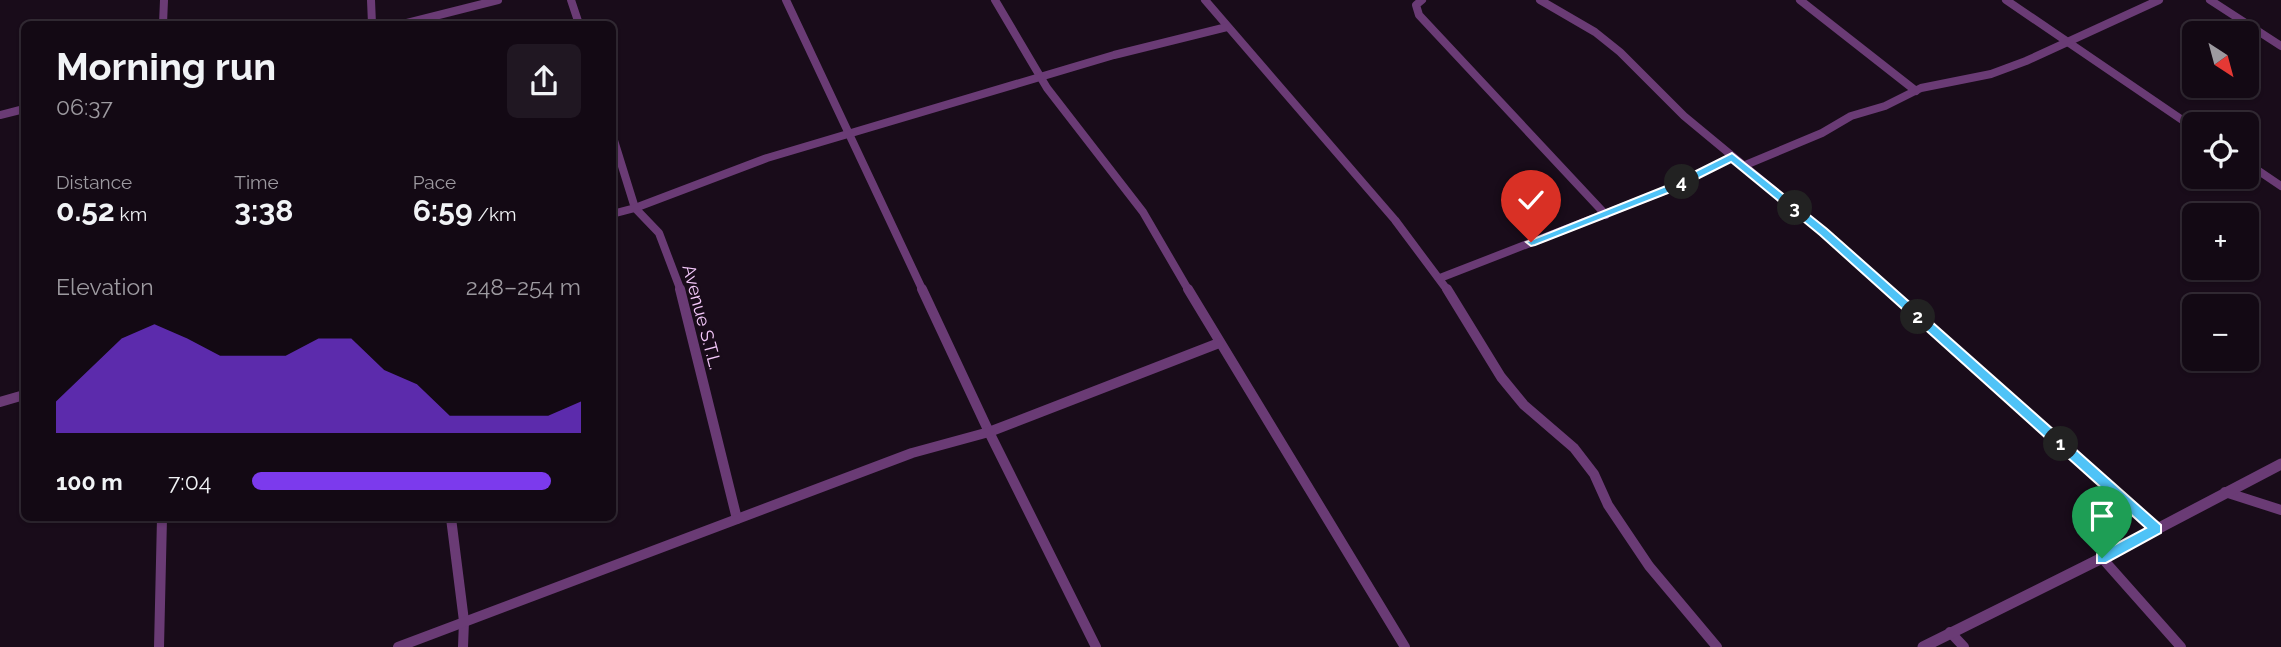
<!DOCTYPE html>
<html lang="en">
<head>
<meta charset="utf-8">
<style>
	:root { --surface:#130914; --page:#201722; --text:#f1f3f6; --muted:#9d9aa0; --line:#322a34; --accent:#7c3aed }
	body { margin:0; font-family:Raleway,sans-serif; background:var(--page); color:var(--text); height:100vh; display:flex; flex-direction:column; font-size:26px; white-space:nowrap }
	* { box-sizing:border-box; margin:0 }
	p { font-size:23px; color:var(--muted) }
	.icon { flex:none; width:38px; height:38px; fill:none; stroke:currentColor; stroke-width:2; stroke-linecap:round; stroke-linejoin:round }
	.map { position:relative; flex:1; overflow:hidden }
	.side { position:absolute; left:21px; top:21px; width:595px; height:500px; display:flex; flex-direction:column; background:var(--surface); border-radius:10px; box-shadow:0 2px 5px #0004,0 0 0 2px var(--line) }
	.side>* { flex:none }
	.needle { width:46px; rotate:144deg }
	.fabs { position:absolute; left:2182px; top:21px; display:grid; gap:14px }
	.fabs a { display:grid; place-items:center; width:77px; height:77px; border-radius:10px; background:var(--surface); box-shadow:0 2px 5px #0004,0 0 0 2px var(--line); font-size:35px }
	.pin { position:absolute; display:grid; place-items:center; width:60px; height:60px; color:#fff; margin:-72px -30px; border-radius:50% 50% 50% 0; rotate:-45deg; box-shadow:0 0 7px #0007 }
	.pin .icon { rotate:45deg }
	.km { position:absolute; width:35px; height:35px; margin:-18px; border-radius:50%; background:#222; color:#fff; font-size:19px; line-height:35px; text-align:center }
	.round { display:grid; place-items:center; flex:none; width:74px; height:74px; border-radius:10px; background:var(--page) }
	.summary { display:flex; align-items:center; justify-content:space-between; height:119px; padding:0 35px }
	h1 { font-size:38px; font-weight:700; line-height:52px }
	.figures { display:grid; grid-template-columns:repeat(3,1fr); gap:10px; height:119px; padding:7px 35px }
	.figures div { display:grid; align-content:center }
	.figures b { font-size:30px; font-weight:700 }
	.figures small { font-size:19px; font-weight:400 }
	.figures p { font-size:19px }
	.chart { height:196px; padding:14px 35px }
	.chart p { display:flex; justify-content:space-between }
	.chart svg { width:100%; height:126px; margin-top:7px; fill:var(--accent); opacity:.7 }
	ul { padding:0 35px; list-style:none; font-size:23px }
	li { display:grid; grid-template-columns:112px 84px 1fr; align-items:center; height:52px }
	li i { height:18px; border-radius:9px; background:var(--accent) }
	.map>svg:first-child { display:block }
	.lines { fill:none; stroke-linecap:round; stroke-linejoin:round }
	.minor-far1 { stroke:#6a3b75; stroke-width:8 }
	.minor { stroke:#6a3b75; stroke-width:10 }
	.tertiary { stroke:#6a3b75; stroke-width:11 }
	.route { fill:#4fc3f7; stroke:#fff; stroke-width:2 }
	.labels { text-anchor:middle; stroke-width:5; stroke-linejoin:round; paint-order:stroke }
	.street-label { font-size:18px; fill:#f5c9fb; stroke:#190c1a }
</style>
</head>
<body>
<div class="map">
<svg width="2281" height="647" viewBox="0 0 2281 647">
	<rect width="100%" height="100%" fill="#190c1a"/>
	<g class="lines">
		<g class="minor-far1">
			<path d="M371,0L372,24"/>
			<path d="M571,0L579,24"/>
			<path d="M786,0L923,291"/>
			<path d="M995,0L1047,88L1143,212L1189,291"/>
			<path d="M1205,0L1395,220L1448,291"/>
			<path d="M1422,0L1416,5L1419,15L1606,215"/>
			<path d="M1540,0L1595,32L1620,52L1684,116L1824,232L1890,291"/>
			<path d="M1800,0L1916,91"/>
			<path d="M2006,0L2194,128"/>
			<path d="M2210,0L2281,46"/>
			<path d="M163,24L164,0"/>
			<path d="M403,24L498,0"/>
			<path d="M0,115L24,109"/>
			<path d="M612,134L635,208L659,233L681,291"/>
			<path d="M2247,163L2281,186"/>
			<path d="M1743,166L1822,133L1851,116L1885,106L1921,88L1991,74L2026,61L2159,0"/>
			<path d="M612,214L635,208L767,158L1114,55L1227,27"/>
			<path d="M1440,278L1669,189L1732,157"/>
		</g>
		<g class="minor">
			<path d="M680,289L737,519"/>
			<path d="M922,289L989,432L1096,647"/>
			<path d="M1188,289L1405,647"/>
			<path d="M1447,289L1501,377L1524,405L1574,448L1594,474L1608,505L1649,566L1717,647"/>
			<path d="M1888,289L2156,529"/>
			<path d="M0,402L24,395"/>
			<path d="M2225,492L2281,510"/>
			<path d="M451,518L464,621L463,647"/>
			<path d="M2102,558L2181,647"/>
			<path d="M1950,632L1964,647"/>
			<path d="M159,647L162,518"/>
			<path d="M398,647L912,453L989,432L1219,343"/>
		</g>
		<path class="tertiary" d="M1923,647L2102,558L2281,464"/>
	</g>
	<path class="route" d="M1732,153L1827,229L2161,525V533L2106,563H2097V554L2146,528L1820,235L1731,162L1673,191L1535,245L1531,246L1526,242L1666,186Z"/>
	<g class="labels">
		<g class="street-label">
			<text transform="translate(702 317) rotate(75)" y="6">Avenue S.T.L.</text>
		</g>
	</g>
</svg>
<div class="fabs">
<a><svg class="needle" viewBox="-14 -14 28 28"><path d="M0-13l5 13h-10z" fill="#e53935"/><path d="M0 13l5-13h-10z" fill="#9d9aa0"/></svg></a>
<a><svg class="icon" aria-label="locate" viewBox="0 0 24 24"><circle cx="12" cy="12" r="6"/><path d="M12 2v4M12 18v4M2 12h4M18 12h4"/></svg></a>
<a>+</a>
<a>−</a>
</div>
<div class="pin" style="left:2102px;top:558px;background:#1e9e55"><svg class="icon" aria-label="arrive" viewBox="0 0 24 24"><path d="M6 21V4h12l-3 4 3 4H6"/></svg></div>
<div class="pin" style="left:1531px;top:242px;background:#d93025"><svg class="icon" aria-label="check" viewBox="0 0 24 24"><path d="M5 12l5 5 9-10"/></svg></div>
<b class="km" style="left:2061px;top:444px">1</b>
<b class="km" style="left:1918px;top:317px">2</b>
<b class="km" style="left:1795px;top:208px">3</b>
<b class="km" style="left:1682px;top:182px">4</b>
<section class="side">
<div class="summary"><div><h1>Morning run</h1><p>06:37</p></div><a class="round"><svg class="icon" aria-label="share" viewBox="0 0 24 24"><path d="M12 15V3M7 8l5-5 5 5M5 13v7h14v-7"/></svg></a></div>
<div class="figures">
<div><p>Distance</p><b>0.52<small> km</small></b></div>
<div><p>Time</p><b>3:38</b></div>
<div><p>Pace</p><b>6:59<small> /km</small></b></div>
</div>
<div class="chart"><p><span>Elevation</span>248–254 m</p>
<svg viewBox="0 0 160 44" preserveAspectRatio="none"><path d="M0 44V33L10 22L20 11L30 6L40 11L50 17L60 17L70 17L80 11L90 11L100 22L110 27L120 38L130 38L140 38L150 38L160 33V44z"/></svg>
</div>
<ul>
<li><b>100 m</b>7:04<i style="width:91%"></i></li>
</ul>
</section>
</div>
</body>
</html>
